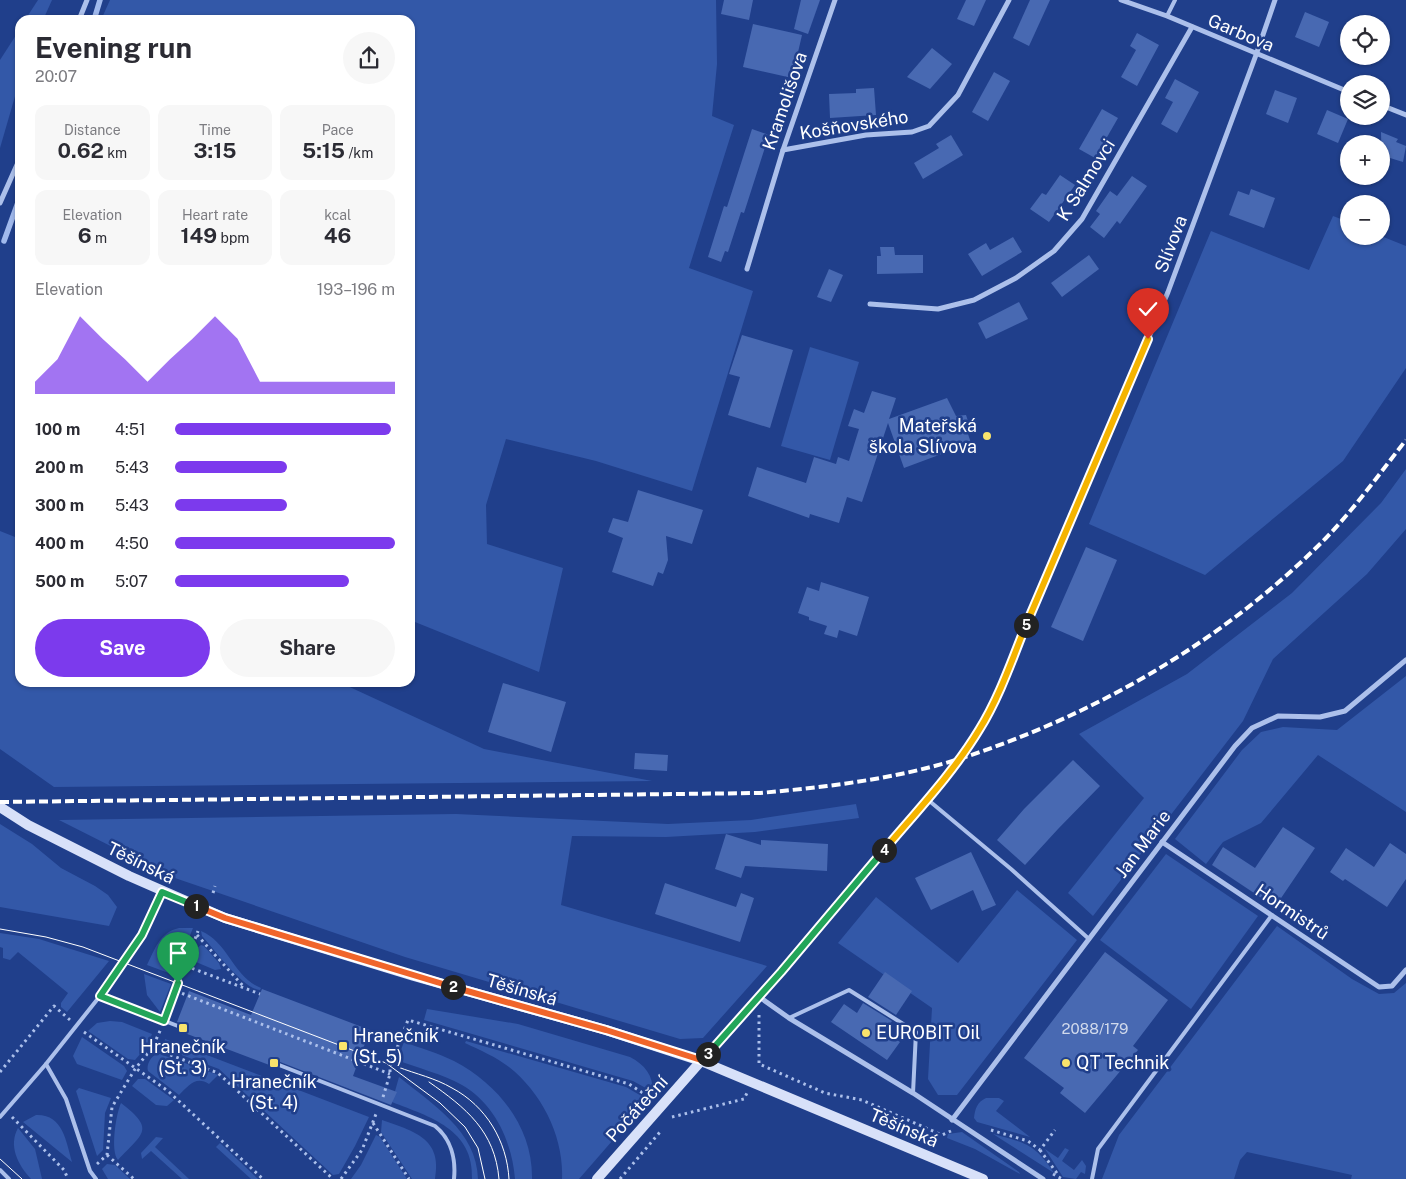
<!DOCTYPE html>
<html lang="en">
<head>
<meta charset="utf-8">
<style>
	:root { --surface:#fff; --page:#f7f7f7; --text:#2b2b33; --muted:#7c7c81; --accent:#7c3aed }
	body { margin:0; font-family:"Public Sans",sans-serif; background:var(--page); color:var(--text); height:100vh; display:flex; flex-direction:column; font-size:19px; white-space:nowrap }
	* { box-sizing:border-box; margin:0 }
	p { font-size:16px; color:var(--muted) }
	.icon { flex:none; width:28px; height:28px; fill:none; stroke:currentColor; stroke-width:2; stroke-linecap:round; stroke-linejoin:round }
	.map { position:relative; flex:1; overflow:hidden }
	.sheet { position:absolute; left:15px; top:15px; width:400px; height:672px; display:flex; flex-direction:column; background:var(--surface); border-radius:15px; box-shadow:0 1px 4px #0004 }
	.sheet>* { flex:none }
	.controls { position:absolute; left:1340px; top:15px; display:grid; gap:10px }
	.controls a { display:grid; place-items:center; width:50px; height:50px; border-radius:50%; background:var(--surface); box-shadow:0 1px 4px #0004; font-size:25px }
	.pin { position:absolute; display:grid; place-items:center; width:42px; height:42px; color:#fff; margin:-51px -21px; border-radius:50% 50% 50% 0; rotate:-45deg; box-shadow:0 0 5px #0007 }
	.pin .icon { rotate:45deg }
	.km { position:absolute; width:25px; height:25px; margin:-12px; border-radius:50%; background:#222; color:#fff; font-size:14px; line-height:25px; text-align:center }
	.round { display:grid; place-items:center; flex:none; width:52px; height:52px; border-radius:26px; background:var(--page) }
	.summary { display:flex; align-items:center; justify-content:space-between; height:85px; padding:0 20px }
	h1 { font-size:28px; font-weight:700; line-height:38px }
	.figures { display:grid; grid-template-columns:repeat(3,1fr); gap:8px; height:85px; padding:5px 20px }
	.figures div { display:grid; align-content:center; border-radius:12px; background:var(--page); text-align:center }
	.figures b { font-size:21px; font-weight:700 }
	.figures small { font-size:14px; font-weight:400 }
	.figures p { font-size:14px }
	.chart { height:140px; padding:10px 20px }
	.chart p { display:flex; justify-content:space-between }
	.chart svg { width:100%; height:90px; margin-top:5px; fill:var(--accent); opacity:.7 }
	.action { display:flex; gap:10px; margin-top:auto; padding:10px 20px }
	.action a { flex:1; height:58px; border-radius:30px; background:var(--accent); color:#fff; font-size:20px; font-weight:700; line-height:58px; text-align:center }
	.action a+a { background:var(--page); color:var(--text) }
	ul { padding:0 20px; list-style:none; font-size:16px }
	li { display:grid; grid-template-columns:80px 60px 1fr; align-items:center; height:38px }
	li i { height:12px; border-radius:6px; background:var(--accent) }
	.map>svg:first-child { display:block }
	.green { fill:#3358a8 }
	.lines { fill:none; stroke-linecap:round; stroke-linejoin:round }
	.stream { stroke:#a0b9ed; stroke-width:5.5 }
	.building { fill:#4869b2 }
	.path { stroke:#acc0eb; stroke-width:3; stroke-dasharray:2.5 4; stroke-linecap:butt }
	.lane { stroke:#acc0eb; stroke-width:4 }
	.street { stroke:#acc0eb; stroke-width:5 }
	.secondary { stroke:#d8e1f9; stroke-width:10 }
	.tram { stroke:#fff; stroke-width:1 }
	.rail { stroke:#fff; stroke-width:4; stroke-dasharray:9 4; stroke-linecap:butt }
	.split-1-casing { stroke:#fff; stroke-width:10 }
	.split-2-casing { stroke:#fff; stroke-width:10 }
	.split-3-casing { stroke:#fff; stroke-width:10 }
	.split-4-casing { stroke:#fff; stroke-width:10 }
	.split-5-casing { stroke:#fff; stroke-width:10 }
	.split-6-casing { stroke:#fff; stroke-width:10 }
	.split-1 { stroke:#22a559; stroke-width:6 }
	.split-2 { stroke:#f0652b; stroke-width:6 }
	.split-3 { stroke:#f0652b; stroke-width:6 }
	.split-4 { stroke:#22a559; stroke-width:6 }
	.split-5 { stroke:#f5b400; stroke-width:6 }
	.split-6 { stroke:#f5b400; stroke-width:6 }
	.poi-dot { fill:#f9e46c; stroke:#203f8b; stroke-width:2 }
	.labels { text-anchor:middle; stroke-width:5; stroke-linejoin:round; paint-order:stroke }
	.number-label { font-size:15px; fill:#d1daec }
	.street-label { font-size:18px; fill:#fff; stroke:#203f8b }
	.poi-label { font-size:18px; fill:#fff; stroke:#203f8b; text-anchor:start }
</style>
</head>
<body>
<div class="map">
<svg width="1406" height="1179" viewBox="0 0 1406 1179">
	<rect width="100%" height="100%" fill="#203f8b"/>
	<g class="green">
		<path d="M38,0H52L43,20H25Z"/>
		<path d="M110,0H716L717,64L712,116L734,125L689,268L753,291L692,491L596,461L506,439L486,505L487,544L563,568L539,672L410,620V20H101Z"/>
		<path d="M20,29V79L0,148V60Z"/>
		<path d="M1333,216L1349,222V236H1381L1406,246V368L1343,461L1205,575L1089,524L1211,231L1309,270Z"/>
		<path d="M810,347L859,362L830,460L781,446Z"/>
		<path d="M1406,469V529L1367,574L1273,659L1243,721L1093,916L1068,893L1144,798L1079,734L1187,674L1292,593L1381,503Z"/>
		<path d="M0,531L20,539V682L341,683L484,749L652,781L54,787L0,749Z"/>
		<path d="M1406,676V812L1318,755L1261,823L1223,842L1206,864L1175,839L1242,750L1261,732L1283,727L1337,730Z"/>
		<path d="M856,804L859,818L755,832L666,837L572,836L561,905L767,966L703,1038L680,1039L405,957L172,877L59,820L456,814L668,824L751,820Z"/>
		<path d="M0,824L32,844L61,868L95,886L108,895L117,907L109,926L0,907Z"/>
		<path d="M1166,854L1258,916L1191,1009L1100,940Z"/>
		<path d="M1017,890L1077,940L957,1095H938L928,1079L932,1008L838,943L876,897L958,963Z"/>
		<path d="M1277,926L1352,979L1379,994L1394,993L1406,983V1179H1351L1352,1175L1247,1152L1240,1160L1234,1179H1102L1119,1135Z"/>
		<path d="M179,928H193L174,975L147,965C155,949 160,932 179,928Z"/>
		<path d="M201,931C229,943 233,977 261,988L260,990C243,989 214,949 202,936Z"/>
		<path d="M0,933L39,939L109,961L67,1012L61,1007V1003L68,993L18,952L10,960L3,958V948L0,947Z"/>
		<path d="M201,945L204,946L219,963L221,969L215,970L196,962L197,948Z"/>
		<path d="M144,974L171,984L160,1012L147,995Z"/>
		<path d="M427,1009L518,1024L630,1057C645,1065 653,1075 653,1092L633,1081L424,1020Z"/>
		<path d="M110,1021L122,1022L152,1034L147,1046L135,1060L128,1059L88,1031L97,1023Z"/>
		<path d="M82,1037L124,1066L127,1071L122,1080L77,1064L73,1056Z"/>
		<path d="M165,1039L369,1117L355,1146L339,1174L333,1175L219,1069L168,1050L164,1046Z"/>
		<path d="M466,1041L626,1087L650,1101L646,1110L626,1125L579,1179H562C564,1137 542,1093 509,1067C496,1057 480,1050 465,1043Z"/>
		<path d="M404,1042C420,1048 438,1053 454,1061C498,1084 533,1127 532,1179H515C512,1142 495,1104 462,1085C442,1074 418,1068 397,1060Z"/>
		<path d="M158,1054H160L218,1075L209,1084C196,1075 188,1086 179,1095L148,1071C146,1065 151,1055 158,1054Z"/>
		<path d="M399,1077C432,1104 477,1131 478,1179H472C474,1129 430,1117 392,1102Z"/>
		<path d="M138,1079H145L174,1100L167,1106L156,1105L132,1086Z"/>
		<path d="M79,1088L111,1098L105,1113L103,1150L97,1156L76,1091Z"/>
		<path d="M986,1098H999L1004,1101L996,1111L1030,1137L977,1122L974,1118C975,1109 977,1102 986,1098Z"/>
		<path d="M121,1103C156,1130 143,1133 118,1160C110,1151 116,1114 121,1103Z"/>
		<path d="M36,1115C63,1114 66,1141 72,1162L23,1122Z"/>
		<path d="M382,1120C413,1131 443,1138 435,1179H412L381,1132Z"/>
		<path d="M18,1128L35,1149L42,1179H31C18,1165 8,1146 18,1128Z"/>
		<path d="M962,1132L1019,1172L1020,1174L975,1149L947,1138L948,1134Z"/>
		<path d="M993,1134C1026,1143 1035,1144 1054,1173Z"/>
		<path d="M376,1135L380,1137L407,1179H351L361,1165Z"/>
		<path d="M156,1137L163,1138L155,1147L189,1179H182L151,1151L142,1159L141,1153Z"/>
		<path d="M220,1143L258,1179H251L216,1147Z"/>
		<path d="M1065,1148L1069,1150L1062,1161L1074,1170L1082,1160L1086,1166L1085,1174L1081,1172L1076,1179L1063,1177L1045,1149L1058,1158Z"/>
		<path d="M107,1164L115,1165L130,1179H108L102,1169Z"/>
	</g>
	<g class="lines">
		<g class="stream">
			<path d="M94,20L100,0"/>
			<path d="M4,241L20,197"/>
		</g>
	</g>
	<g class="building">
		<path d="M724,0H753L749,20L721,14Z"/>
		<path d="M801,0H820L808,34L794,29Z"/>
		<path d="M966,0H986L974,26L957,19Z"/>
		<path d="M1030,0H1050L1029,46L1013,38Z"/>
		<path d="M1305,12L1329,22L1319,47L1295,37Z"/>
		<path d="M753,24L802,35L792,78L743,67Z"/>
		<path d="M1137,33L1159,45L1137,86L1121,77L1136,50L1130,46Z"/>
		<path d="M932,48L952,64L930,89L907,77Z"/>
		<path d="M994,72L1010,81L988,121L972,112Z"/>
		<path d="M1175,79L1199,92L1177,133L1161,124L1173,102L1165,98Z"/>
		<path d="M874,88L876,115L830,118L829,94L856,93V89Z"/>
		<path d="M1275,90L1297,98L1288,123L1266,114Z"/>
		<path d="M1102,109L1118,118L1095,158L1079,149Z"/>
		<path d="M1327,110L1348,119L1338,143L1317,134Z"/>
		<path d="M752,129L769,135L744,213L741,212L728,252L725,251L721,262L708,257L724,206L727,207Z"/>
		<path d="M1381,132L1398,139L1396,142L1406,146L1403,162L1390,158L1382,178Z"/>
		<path d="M951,135L963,155L923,179L914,163L939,148L936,144Z"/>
		<path d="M1060,175L1075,185L1049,222L1030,209L1042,193L1046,195Z"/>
		<path d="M1132,176L1147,186L1120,224L1117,221L1104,238L1090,227L1100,214L1096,211L1110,191L1117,196Z"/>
		<path d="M1251,189L1275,198L1264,228L1229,215L1238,191L1249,195Z"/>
		<path d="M1013,237L1022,252L982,276L968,254L986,243L990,250Z"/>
		<path d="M880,247H894L895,255H923V273L877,274V256H881Z"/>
		<path d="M1089,255L1099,269L1062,297L1051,283Z"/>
		<path d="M829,269L843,275L831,302L817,297Z"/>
		<path d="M1019,302L1028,319L986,339L978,323Z"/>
		<path d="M742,335L793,350L770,428L728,415L740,377L729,374Z"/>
		<path d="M872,391L896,398L889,419L947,398L956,416L966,415L972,433L968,434L971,443L904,468L888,423L862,502L847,497L839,523L810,514L809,518L748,496L757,467L806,483L814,457L836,464L838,457L849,461L859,429L848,426L854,409L864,413Z"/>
		<path d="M638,490L703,510L692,544L666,536L668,560L663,574L658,572L653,586L612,572L623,538L608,532L613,518L628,522Z"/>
		<path d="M1086,547L1117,560L1083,641L1051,627Z"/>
		<path d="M821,582L869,597L857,636L839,630L837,638L824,634L827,626L809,620V617L798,613L807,587L819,591Z"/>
		<path d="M503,683L566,702L551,752L488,732Z"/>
		<path d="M635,753L668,755L667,771L634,769Z"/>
		<path d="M1073,760L1100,786L1058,829L1025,865L997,840L1024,809Z"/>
		<path d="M1283,827L1315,848L1275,907L1212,865L1223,847L1255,868Z"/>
		<path d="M726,834L761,845V840L828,844L827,871L745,866L741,878L715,869Z"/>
		<path d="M1390,843L1406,854V879L1387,907L1345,879L1343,881L1330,872L1346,848L1374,867Z"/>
		<path d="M971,852L996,905L982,911L973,890L931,910L915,878Z"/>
		<path d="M665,883L736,907L741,893L754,898L740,942L655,914Z"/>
		<path d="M1105,952L1168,1000L1133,1046L1138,1050L1085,1113L1060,1093L1064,1088L1024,1058Z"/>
		<path d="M885,972L912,991L896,1015L868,997Z"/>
		<path d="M262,989L370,1030L353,1076L397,1092L391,1105L275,1060L271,1061L272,1066L174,1029L183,1032L186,1030V1025L177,1022L189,991L251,1015Z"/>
		<path d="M863,1003L892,1021L885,1032L900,1042L887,1060L831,1022L844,1004L857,1013Z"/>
	</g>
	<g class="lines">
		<g class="path">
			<path d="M213,893L215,886"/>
			<path d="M197,935L244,987"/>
			<path d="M186,966L260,994"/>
			<path d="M176,991L390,1074"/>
			<path d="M168,1012L198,931"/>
			<path d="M759,1015V1064L825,1093L862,1100L942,1135L951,1131"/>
			<path d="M84,1032L168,1091L263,1179"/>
			<path d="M152,1048L218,1073L333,1179"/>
			<path d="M0,1072L54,1006L70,1020"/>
			<path d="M383,1097L390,1074V1066L408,1020L629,1084L652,1099"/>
			<path d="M12,1117L64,1170L68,1179"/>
			<path d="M672,1117L744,1099L747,1093"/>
			<path d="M373,1123L409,1179"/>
			<path d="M991,1130L1028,1141L1040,1150L1055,1130"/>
			<path d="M1040,1150L1059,1176"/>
			<path d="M107,1155L134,1179"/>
			<path d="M97,1164L107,1155L112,1107L135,1069L152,1048L161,1029"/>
			<path d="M1053,1174L1062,1179"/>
			<path d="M341,1179L362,1150L376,1114"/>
			<path d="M620,1179L660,1132"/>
		</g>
		<g class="lane">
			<path d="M1167,16L1175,0"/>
			<path d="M927,799L1011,869L1089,939"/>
			<path d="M100,996L183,1028"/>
			<path d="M789,1018L849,990L916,1032L913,1093"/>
			<path d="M274,1063L435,1126C451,1139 456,1159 454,1179"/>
			<path d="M46,1064L66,1099L90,1171L96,1179"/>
			<path d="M0,1117L46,1064L100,996L142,935L161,892"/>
			<path d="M0,1170L9,1179"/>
			<path d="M1092,1179L1098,1149L1272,915"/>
		</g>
		<g class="street">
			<path d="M1121,0L1167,16L1349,92"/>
			<path d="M79,20L87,0"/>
			<path d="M1381,105L1406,115"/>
			<path d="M783,150L866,135L912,132L929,126L958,95L1009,0"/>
			<path d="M0,203L20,158"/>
			<path d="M747,269L783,150L835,0"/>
			<path d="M870,304L938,309L974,300L1016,278L1054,251L1082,219L1192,27"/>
			<path d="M1162,842L1379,987L1392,986L1406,970"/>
			<path d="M758,996L789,1018L913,1093L1043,1179"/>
			<path d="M701,1061C759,1002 810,937 863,875C908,821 958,769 992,707L1168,292L1256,55L1275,0"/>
			<path d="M952,1120L1235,746L1252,728L1278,716L1320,717L1345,711L1406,660"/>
		</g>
		<g class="secondary">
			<path d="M0,807L28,825L129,876L225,918L414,976L606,1030L701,1061L983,1179"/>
			<path d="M597,1179L701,1061"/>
		</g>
		<g class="tram">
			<path d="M0,929L46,937L83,947L386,1063L440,1103L465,1127L478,1148L485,1179"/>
			<path d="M398,1067C416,1074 435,1078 452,1088C486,1106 507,1141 509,1179"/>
			<path d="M429,1082C466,1108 495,1131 499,1179"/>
			<path d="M0,1159L22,1179"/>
		</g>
		<path class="rail" d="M0,802L760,793C827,787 895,779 959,759C1096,715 1225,640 1326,538C1355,508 1380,473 1406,440"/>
	</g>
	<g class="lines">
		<defs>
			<path id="split-1" d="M178,983L164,1021L100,996L142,935L162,892L196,906"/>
			<path id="split-2" d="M196,906L225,918L453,987"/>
			<path id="split-3" d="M453,987L606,1030L701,1060L708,1054"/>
			<path id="split-4" d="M708,1054L781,972L884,850"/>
			<path id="split-5" d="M884,850C916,812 953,773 979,730C999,698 1012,660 1026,625"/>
			<path id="split-6" d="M1026,625L1148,339"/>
		</defs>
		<use href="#split-1" class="split-1-casing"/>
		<use href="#split-2" class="split-2-casing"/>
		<use href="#split-3" class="split-3-casing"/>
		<use href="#split-4" class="split-4-casing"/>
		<use href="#split-5" class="split-5-casing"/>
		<use href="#split-6" class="split-6-casing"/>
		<use href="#split-1" class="split-1"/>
		<use href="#split-2" class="split-2"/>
		<use href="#split-3" class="split-3"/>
		<use href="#split-4" class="split-4"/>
		<use href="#split-5" class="split-5"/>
		<use href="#split-6" class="split-6"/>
	</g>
	<g class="poi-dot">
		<circle cx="987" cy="436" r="5"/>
		<rect x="178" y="1023" width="10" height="10" rx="2.5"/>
		<circle cx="866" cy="1033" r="5"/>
		<rect x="338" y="1041" width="10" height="10" rx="2.5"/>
		<rect x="269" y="1058" width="10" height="10" rx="2.5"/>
		<circle cx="1066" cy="1063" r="5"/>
	</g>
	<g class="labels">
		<g class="number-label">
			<text x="1095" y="1034">2088/179</text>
		</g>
		<g class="street-label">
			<text transform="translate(1241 33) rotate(23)" y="6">Garbova</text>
			<text transform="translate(785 101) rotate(-71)" y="6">Kramolišova</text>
			<text transform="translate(854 125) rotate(-9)" y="6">Košňovského</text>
			<text transform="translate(1086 180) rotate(-58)" y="6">K Salmovci</text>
			<text transform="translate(1171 244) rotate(-69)" y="6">Slívova</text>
			<text transform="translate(1143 844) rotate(-53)" y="6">Jan Marie</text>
			<text transform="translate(141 863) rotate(26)" y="6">Těšínská</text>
			<text transform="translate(1292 912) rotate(34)" y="6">Hormistrů</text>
			<text transform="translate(522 990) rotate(16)" y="6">Těšínská</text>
			<text transform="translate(637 1109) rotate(-48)" y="6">Počáteční</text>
			<text transform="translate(904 1128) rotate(23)" y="6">Těšínská</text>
		</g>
		<g class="poi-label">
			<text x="977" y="432" text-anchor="end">Mateřská<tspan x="977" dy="21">škola Slívova</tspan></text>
			<text x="876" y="1039">EUROBIT Oil</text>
			<text x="353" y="1042">Hranečník<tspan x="353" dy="21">(St. 5)</tspan></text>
			<text x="183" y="1053" text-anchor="middle">Hranečník<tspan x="183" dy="21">(St. 3)</tspan></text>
			<text x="1076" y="1069">QT Technik</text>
			<text x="274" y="1088" text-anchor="middle">Hranečník<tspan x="274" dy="21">(St. 4)</tspan></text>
		</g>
	</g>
</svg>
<div class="controls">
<a><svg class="icon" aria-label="locate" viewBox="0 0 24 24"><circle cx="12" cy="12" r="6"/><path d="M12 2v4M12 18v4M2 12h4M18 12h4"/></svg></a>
<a><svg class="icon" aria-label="layers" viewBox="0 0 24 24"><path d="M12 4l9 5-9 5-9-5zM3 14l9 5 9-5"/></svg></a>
<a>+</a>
<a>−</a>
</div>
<div class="pin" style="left:178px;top:983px;background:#1e9e55"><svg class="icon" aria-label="arrive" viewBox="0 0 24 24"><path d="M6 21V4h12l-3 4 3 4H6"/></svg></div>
<div class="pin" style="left:1148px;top:339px;background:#d93025"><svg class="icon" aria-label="check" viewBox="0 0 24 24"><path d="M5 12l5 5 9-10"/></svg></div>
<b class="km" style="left:196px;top:906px">1</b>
<b class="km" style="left:453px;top:987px">2</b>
<b class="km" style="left:708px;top:1054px">3</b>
<b class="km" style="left:884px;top:850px">4</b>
<b class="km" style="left:1026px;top:625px">5</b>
<section class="sheet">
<div class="summary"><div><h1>Evening run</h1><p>20:07</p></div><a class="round"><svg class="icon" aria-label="share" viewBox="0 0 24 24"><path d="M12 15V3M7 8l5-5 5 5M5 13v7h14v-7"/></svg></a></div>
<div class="figures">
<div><p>Distance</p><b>0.62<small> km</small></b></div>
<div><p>Time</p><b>3:15</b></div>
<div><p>Pace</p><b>5:15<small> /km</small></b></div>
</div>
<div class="figures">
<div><p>Elevation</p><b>6<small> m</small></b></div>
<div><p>Heart rate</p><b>149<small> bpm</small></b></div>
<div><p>kcal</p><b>46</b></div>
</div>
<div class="chart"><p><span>Elevation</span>193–196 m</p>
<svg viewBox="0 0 160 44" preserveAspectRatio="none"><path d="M0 44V38L10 27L20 6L30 17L40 27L50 38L60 27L70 17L80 6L90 17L100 38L110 38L120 38L130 38L140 38L150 38L160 38V44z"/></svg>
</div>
<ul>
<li><b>100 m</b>4:51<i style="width:98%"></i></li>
<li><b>200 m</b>5:43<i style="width:51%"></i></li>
<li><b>300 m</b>5:43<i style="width:51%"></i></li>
<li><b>400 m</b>4:50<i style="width:100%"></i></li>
<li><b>500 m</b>5:07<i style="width:79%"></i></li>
</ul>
<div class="action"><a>Save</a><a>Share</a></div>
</section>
</div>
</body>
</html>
